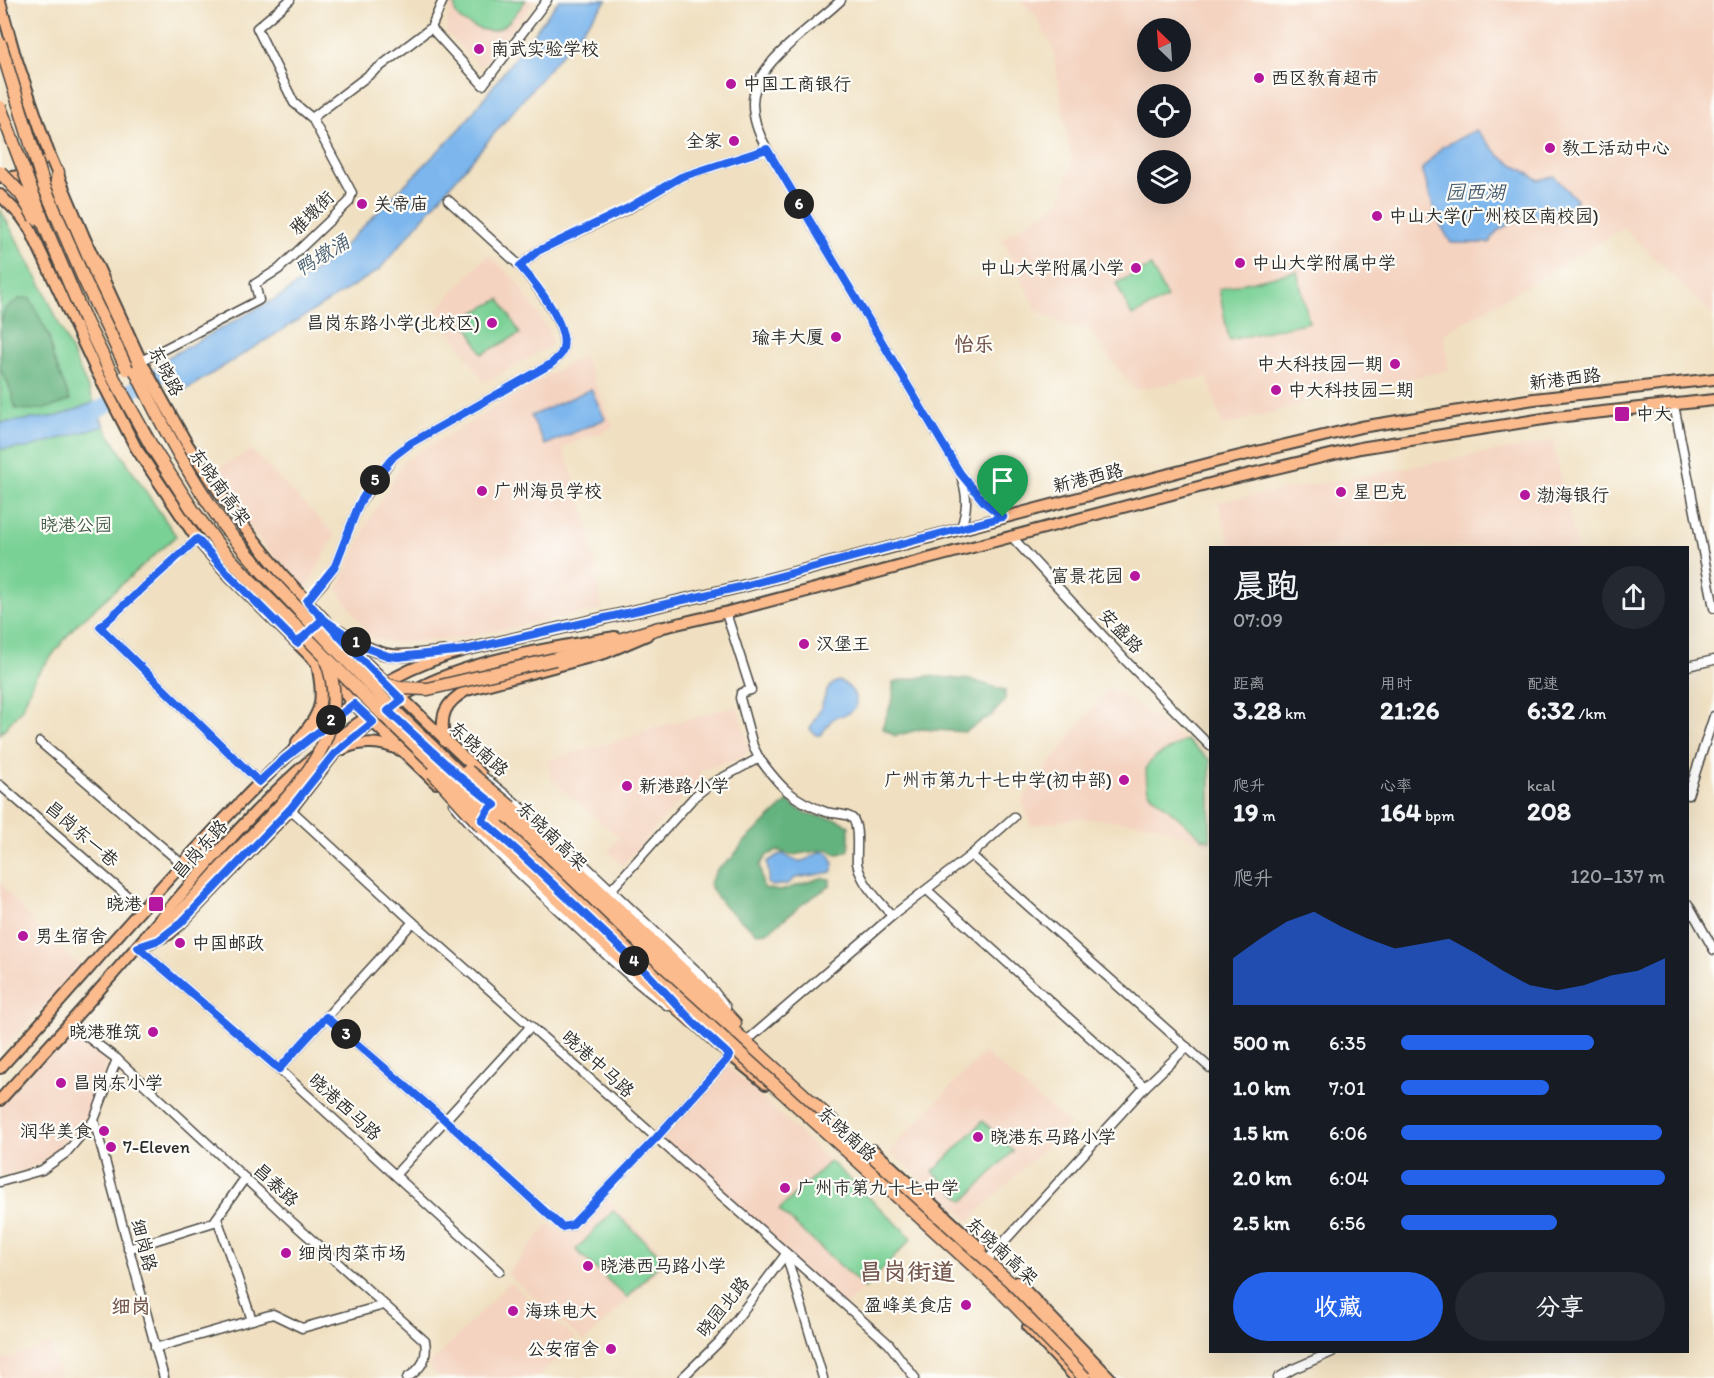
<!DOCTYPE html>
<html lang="zh">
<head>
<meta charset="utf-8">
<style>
	:root { --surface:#171b24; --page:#242831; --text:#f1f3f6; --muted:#9ea1a6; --accent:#2563eb }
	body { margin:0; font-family:Itim,"LXGW WenKai TC",sans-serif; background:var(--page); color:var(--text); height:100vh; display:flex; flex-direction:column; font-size:22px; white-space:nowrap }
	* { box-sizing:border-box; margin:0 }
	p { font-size:20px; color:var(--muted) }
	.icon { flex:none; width:33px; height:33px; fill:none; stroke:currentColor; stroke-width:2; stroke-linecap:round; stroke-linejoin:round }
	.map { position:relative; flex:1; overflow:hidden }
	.panel { position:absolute; left:1209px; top:546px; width:480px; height:807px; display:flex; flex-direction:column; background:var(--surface); border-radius:0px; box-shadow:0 6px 24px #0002 }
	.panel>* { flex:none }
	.needle { width:39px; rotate:335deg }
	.controls { position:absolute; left:1137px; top:18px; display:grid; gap:12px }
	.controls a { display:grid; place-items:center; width:54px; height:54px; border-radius:50%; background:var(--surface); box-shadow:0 6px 24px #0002; font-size:30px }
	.pin { position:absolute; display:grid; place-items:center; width:51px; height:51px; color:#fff; margin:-62px -26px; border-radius:50% 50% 50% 0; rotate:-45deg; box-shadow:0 0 6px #0007 }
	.pin .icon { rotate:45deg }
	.km { position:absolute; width:30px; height:30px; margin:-15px; border-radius:50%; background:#222; color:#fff; font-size:16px; line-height:30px; text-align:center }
	.round { display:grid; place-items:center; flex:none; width:63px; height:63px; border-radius:32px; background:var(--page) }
	.headline { display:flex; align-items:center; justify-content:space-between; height:102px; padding:0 24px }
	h1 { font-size:33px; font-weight:800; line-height:45px }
	.metrics { display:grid; grid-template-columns:repeat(3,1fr); gap:9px; height:102px; padding:6px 24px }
	.metrics div { display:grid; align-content:center }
	.metrics b { font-size:26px; font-weight:800 }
	.metrics small { font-size:16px; font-weight:400 }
	.metrics p { font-size:16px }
	.chart { height:168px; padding:12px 24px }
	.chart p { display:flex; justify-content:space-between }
	.chart svg { width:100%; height:108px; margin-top:6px; fill:var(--accent); opacity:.7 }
	.cta { display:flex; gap:12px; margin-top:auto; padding:12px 24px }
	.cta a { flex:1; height:69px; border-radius:36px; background:var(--accent); color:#fff; font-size:24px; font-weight:800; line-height:69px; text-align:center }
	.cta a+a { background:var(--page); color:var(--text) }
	ul { padding:0 24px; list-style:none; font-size:20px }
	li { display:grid; grid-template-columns:96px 72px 1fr; align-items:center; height:45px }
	li i { height:15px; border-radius:8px; background:var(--accent) }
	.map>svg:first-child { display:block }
	.built { fill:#f4d3c0; fill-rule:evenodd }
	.green { fill:#7ad196; stroke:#527e60; stroke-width:1.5 }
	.forest { fill:#63b37f; stroke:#476f55; stroke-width:1.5 }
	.water { fill:#7cb6ed; stroke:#54708c; stroke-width:1.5 }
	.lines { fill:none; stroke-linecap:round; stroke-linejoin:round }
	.river { stroke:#7cb6ed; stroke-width:16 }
	.minor-casing { stroke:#494642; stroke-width:11 }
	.major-casing { stroke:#494642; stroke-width:14 }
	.highway-casing { stroke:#494642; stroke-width:15 }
	.minor { stroke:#fff; stroke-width:8 }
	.major { stroke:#fbbb8d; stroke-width:10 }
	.highway { stroke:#fbbb8d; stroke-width:12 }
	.highway-bridge-casing { stroke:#494642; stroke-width:15; stroke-linecap:butt }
	.highway-bridge { stroke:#fbbb8d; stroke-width:12 }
	.route-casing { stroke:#fff; stroke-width:12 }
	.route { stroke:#2563eb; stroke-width:8 }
	.poi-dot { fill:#b5179e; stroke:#fdfcf7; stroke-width:2 }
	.labels { text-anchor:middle; stroke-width:4.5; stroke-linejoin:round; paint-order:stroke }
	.poi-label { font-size:18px; fill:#2b2b2b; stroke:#fdfcf7; text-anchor:start }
	.street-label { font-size:18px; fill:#2b2b2b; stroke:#fdfcf7 }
	.park-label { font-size:18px; fill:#435d4b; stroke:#fdfcf7 }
	.water-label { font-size:20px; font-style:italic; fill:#475c6f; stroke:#fdfcf7 }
	.neighbourhood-label { font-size:20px; font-weight:bold; fill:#74574e; stroke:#fdfcf7 }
	.district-label { font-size:24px; font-weight:bold; fill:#74574e; stroke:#fdfcf7 }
</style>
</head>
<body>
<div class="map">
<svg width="1714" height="1378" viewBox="0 0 1714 1378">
	<rect width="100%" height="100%" fill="#fdfcf7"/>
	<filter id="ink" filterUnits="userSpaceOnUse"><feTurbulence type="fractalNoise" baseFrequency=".0167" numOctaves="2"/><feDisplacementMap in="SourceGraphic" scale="12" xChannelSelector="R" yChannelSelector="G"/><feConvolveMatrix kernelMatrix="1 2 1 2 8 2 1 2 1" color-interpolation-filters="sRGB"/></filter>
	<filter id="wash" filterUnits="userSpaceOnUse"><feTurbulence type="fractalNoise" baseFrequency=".008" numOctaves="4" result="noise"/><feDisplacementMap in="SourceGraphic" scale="24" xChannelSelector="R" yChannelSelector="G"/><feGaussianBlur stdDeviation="1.35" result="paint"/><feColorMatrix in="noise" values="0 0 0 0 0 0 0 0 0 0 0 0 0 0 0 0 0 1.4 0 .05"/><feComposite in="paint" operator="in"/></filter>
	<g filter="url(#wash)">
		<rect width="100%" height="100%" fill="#f0e0c1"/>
		<g class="built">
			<path d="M451,0H536L481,67L446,32Z"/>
			<path d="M1020,0H1714V316L1624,228L1444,334L1449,370L1340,394L1222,426L1208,377L1134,390L1087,327H1070L1037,311L1002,239L1059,203L1072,164L1052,46L1035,15ZM1148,28H1180V62H1148ZM1148,94H1180V128H1148ZM1148,160H1180V194H1148Z"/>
			<path d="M488,254L516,280L549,331L552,345L484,383L455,337L431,316Z"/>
			<path d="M583,355L614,427L563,447L588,521L602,609L460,638L395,643L370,637L338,590L366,526L404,461Z"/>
			<path d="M1553,441L1577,547H1231L1218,502Z"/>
			<path d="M251,450L335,535L306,590L257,538L211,472Z"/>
			<path d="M1109,686L1186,740L1210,760V845L1151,824L1080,818L1031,826L1022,800Z"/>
			<path d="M737,706L749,748L742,758L700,770L701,782L689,790L622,866L608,851L619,837L551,779L549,760L641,734L639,732Z"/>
			<path d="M0,883L47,939L82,967L0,1053Z"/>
			<path d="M68,1031L108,1060L95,1105L84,1124L44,1161L24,1170L0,1177V1105Z"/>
			<path d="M984,1052L1069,1124L969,1221L889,1151Z"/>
			<path d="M724,1063L912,1238L845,1307L656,1138Z"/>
			<path d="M604,1197L670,1259L584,1342L507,1274L549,1224L566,1235Z"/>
			<path d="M510,1282L576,1339L537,1378H440L428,1366Z"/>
			<path d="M51,1344L60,1378H0V1360Z"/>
		</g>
		<g class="green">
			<path d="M455,0H526C517,11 509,26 495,30C485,33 460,23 456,14C454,10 455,4 455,0Z"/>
			<path d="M0,209L43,288L107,431L140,483L176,536L75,626L36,676L21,710L0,734Z"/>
			<path d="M1151,266L1167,298L1132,316L1116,283Z"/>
			<path d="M1297,271L1309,322L1229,340L1219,289Z"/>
			<path d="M500,299L520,334L482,354L464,318Z"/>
			<path d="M1186,740L1210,760V840L1202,838L1150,793L1147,787L1146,767L1155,757Z"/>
			<path d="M983,1121L1013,1151L964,1201L933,1172Z"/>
			<path d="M830,1161L912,1238L865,1288L779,1210Z"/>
			<path d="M613,1211L664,1259L627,1298L576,1250Z"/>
		</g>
		<g class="forest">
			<path d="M21,298H30L49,336L53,357L70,400C52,409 36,411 16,409C12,396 9,380 0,370V325L5,309Z"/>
			<path d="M928,676L971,680L1005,690V700L992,715L965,732L921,729L895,736L882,728L893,698V682Z"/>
			<path d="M788,801C810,823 833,812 849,826V850C839,855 837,856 828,849L793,855L778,851L767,855L760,865L763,888L780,891L821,878L830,879V886L805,902L768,932L757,933C738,918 719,905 709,884L718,868L732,858L743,843Z"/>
		</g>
		<g class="water">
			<path d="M559,0H607L379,270L179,394L161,361L284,294L336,254L461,128Z"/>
			<path d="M1476,130L1501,157L1539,180L1554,176L1577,200L1554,223L1526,215L1497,231L1489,243H1451L1436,217L1422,169L1442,147Z"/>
			<path d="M591,389L605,419L545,445L531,416Z"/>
			<path d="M92,403L104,426L27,448L0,449V423L59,416Z"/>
			<path d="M839,681C853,686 865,706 847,714C842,716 837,715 833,719C828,723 825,730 821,735H816L810,729C813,721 816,717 820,710C825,699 825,685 839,681Z"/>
			<path d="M820,852H827C833,859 835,864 832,872L795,878L788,884L772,886L767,883L769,876L767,862L778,855L784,854C799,866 805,861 820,852Z"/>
		</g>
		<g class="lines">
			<path class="river" d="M78,421L186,360"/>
		</g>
	</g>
	<g filter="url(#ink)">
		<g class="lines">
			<defs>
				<g id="minor">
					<path d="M290,0L257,28L294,103L312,118"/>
					<path d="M841,0C814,27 752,63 753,104C753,120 759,135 767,149L960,473L984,502L1003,517"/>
					<path d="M431,28L483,85L547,0"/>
					<path d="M431,28L443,0"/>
					<path d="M448,200L520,266"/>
					<path d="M141,361L259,300L255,284L279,269L349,202L352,193L312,118L431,28"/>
					<path d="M1674,405L1714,608"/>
					<path d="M961,528C967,510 968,497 962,479"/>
					<path d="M1011,536L1127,662L1210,746"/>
					<path d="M197,539L100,627L259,782"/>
					<path d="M307,601L323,583L335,566L359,504L394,456L411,443L551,364C554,361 559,357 561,354C574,330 534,283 520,266L538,251L628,209L681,177L767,149"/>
					<path d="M1688,666L1714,660"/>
					<path d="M40,742L182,864"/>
					<path d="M759,758C780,787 792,800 826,812C833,814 846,813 852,818C860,825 856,852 857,863C861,884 879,900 892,916"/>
					<path d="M484,777L538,821L702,976L726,1007"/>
					<path d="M0,785L142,909"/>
					<path d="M1688,795L1714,716"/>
					<path d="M453,803C484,842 522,875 557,909C593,942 628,978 668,1006"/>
					<path d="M288,807L413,922L889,1344L915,1378"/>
					<path d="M971,855L1210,1068"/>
					<path d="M611,890L695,796L709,785L759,758L753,746L740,698L741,693L751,690L726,613"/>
					<path d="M927,890L1145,1087L990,1257"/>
					<path d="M1688,904L1714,950"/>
					<path d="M138,947L279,1069L500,1271"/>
					<path d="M326,1017L445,1120L562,1227L572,1225L656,1138L730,1056"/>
					<path d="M70,1024L117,1059L291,1221L425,1341C428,1359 422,1368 407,1378"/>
					<path d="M750,1038L892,916L971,855L1014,817"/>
					<path d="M279,1069L413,922"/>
					<path d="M1145,1087L1187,1047"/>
					<path d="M94,1120L164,1378"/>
					<path d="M396,1174L531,1026"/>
					<path d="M0,1182L42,1170L66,1153L94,1120L117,1059"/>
					<path d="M217,1218L252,1320"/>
					<path d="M128,1249L214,1222L245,1178"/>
					<path d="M786,1254L823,1378"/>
					<path d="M155,1348L273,1314L302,1328L384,1305"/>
					<path d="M682,1378L720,1341L786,1254"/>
					<path d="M1278,1378L1293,1369L1332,1352"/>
				</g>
				<g id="major">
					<path d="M0,2L14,52L48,151L84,237L141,361L187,444L236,517L281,573L352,650L481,774"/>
					<path d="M0,178L21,176L42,161"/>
					<path d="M0,195L21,216L30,229L95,368L136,448L197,539L231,577L317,663L353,703L436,783"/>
					<path d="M651,630L728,612L1221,481L1360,448L1556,417L1714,400"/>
					<path d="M340,631C383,661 394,657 444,652"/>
					<path d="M297,742C322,711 325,703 317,664"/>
					<path d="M445,742C439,716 444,703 467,690L605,653L647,635"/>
					<path d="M343,749C363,740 381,742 400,750"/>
					<path d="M146,944L169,934L181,923L291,809L334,754L378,718"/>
					<path d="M687,1016L716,1043L766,1084"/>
					<path d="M0,1068C68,994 132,917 201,844C275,765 356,678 465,650L740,587L1219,461L1361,427L1534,399L1714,379"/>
					<path d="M0,1100C49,1046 98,993 145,937C226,843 307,740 422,686C480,658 552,648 615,637"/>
					<path d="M873,1150L981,1249"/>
					<path d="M1017,1282L1110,1378"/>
					<path d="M1028,1327L1076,1378"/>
				</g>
				<g id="highway">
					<path d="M58,172L56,189C106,306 153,426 227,530"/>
					<path d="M85,320L114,379L152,447"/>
					<path d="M223,525L261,570"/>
					<path d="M555,659L659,628"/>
					<path d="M511,807L712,998L735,1023"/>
					<path d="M503,815L656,960L1008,1281L1101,1378"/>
					<path d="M482,827L601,940L693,1022"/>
					<path d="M138,947C176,923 204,885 235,853"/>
				</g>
			</defs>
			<use href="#minor" class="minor-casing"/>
			<use href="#major" class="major-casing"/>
			<use href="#highway" class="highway-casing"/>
			<use href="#minor" class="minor"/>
			<use href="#major" class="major"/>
			<use href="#highway" class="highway"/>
			<defs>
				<g id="highway-bridge">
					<path d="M0,43L44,186L83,277L127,369"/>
					<path d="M0,107L46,229L85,320"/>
					<path d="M0,172L21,194L35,218"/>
					<path d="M152,447L194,512L222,550L252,582L365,697L646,968L1000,1290L1085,1378"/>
					<path d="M261,570L396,712L503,815"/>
					<path d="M365,679L401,688L428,689L555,659"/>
					<path d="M468,771L511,807"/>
					<path d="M433,773L482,827"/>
					<path d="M235,853C283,802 358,740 326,660"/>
				</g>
			</defs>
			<use href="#highway-bridge" class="highway-bridge-casing"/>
			<use href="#highway-bridge" class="highway-bridge"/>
		</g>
	</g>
	<g class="lines" filter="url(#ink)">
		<defs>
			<path id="route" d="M1003,517L740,587L465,650L398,657L388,656L364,647L323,619L297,643L231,577L197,539L100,627L259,782L284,759L354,704L373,722L334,754L291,808L181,923L159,940L138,947L279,1069L326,1017L445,1120L562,1227L572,1225L656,1138L730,1056L693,1022L646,972L521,854L482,820L489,809L495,805L459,776L388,711L402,700C370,668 337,636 307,601L335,566L359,504L372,483L394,456L411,443L551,364C554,361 559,357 561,354C574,330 535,283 520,266L538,251L628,208L681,177L767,149L960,473L984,502L1003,517"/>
		</defs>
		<use href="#route" class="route-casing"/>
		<use href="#route" class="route"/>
	</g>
	<g class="poi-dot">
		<circle cx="479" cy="49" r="6"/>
		<circle cx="1259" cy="78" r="6"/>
		<circle cx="731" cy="84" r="6"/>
		<circle cx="734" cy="141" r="6"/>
		<circle cx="1550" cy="148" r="6"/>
		<circle cx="362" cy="204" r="6"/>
		<circle cx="1377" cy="216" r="6"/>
		<circle cx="1240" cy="263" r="6"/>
		<circle cx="1136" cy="268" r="6"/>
		<circle cx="492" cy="323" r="6"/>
		<circle cx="836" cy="337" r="6"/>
		<circle cx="1395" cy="364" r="6"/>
		<circle cx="1276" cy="390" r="6"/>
		<rect x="1614" y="406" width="16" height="16" rx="3"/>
		<circle cx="482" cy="491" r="6"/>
		<circle cx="1341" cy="492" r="6"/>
		<circle cx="1525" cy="495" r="6"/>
		<circle cx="1135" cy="576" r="6"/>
		<circle cx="804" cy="644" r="6"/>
		<circle cx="1124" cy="780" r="6"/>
		<circle cx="627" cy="786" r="6"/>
		<rect x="148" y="896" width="16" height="16" rx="3"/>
		<circle cx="23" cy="936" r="6"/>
		<circle cx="180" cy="943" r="6"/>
		<circle cx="153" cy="1032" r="6"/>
		<circle cx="61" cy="1083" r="6"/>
		<circle cx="104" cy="1131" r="6"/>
		<circle cx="978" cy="1137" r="6"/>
		<circle cx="111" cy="1147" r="6"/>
		<circle cx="785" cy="1188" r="6"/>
		<circle cx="286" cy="1253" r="6"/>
		<circle cx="588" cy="1266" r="6"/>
		<circle cx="966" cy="1305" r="6"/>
		<circle cx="513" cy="1311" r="6"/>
		<circle cx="611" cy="1349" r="6"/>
	</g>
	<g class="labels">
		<g class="poi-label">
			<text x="491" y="55">南武实验学校</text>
			<text x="1271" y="84">西区教育超市</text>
			<text x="743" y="90">中国工商银行</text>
			<text x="722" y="147" text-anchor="end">全家</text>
			<text x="1562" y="154">教工活动中心</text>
			<text x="374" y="210">关帝庙</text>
			<text x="1389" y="222">中山大学(广州校区南校园)</text>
			<text x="1252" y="269">中山大学附属中学</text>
			<text x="1124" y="274" text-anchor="end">中山大学附属小学</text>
			<text x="480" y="329" text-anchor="end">昌岗东路小学(北校区)</text>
			<text x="824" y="343" text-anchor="end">瑜丰大厦</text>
			<text x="1383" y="370" text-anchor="end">中大科技园一期</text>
			<text x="1288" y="396">中大科技园二期</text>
			<text x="1636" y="420">中大</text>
			<text x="494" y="497">广州海员学校</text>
			<text x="1353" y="498">星巴克</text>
			<text x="1537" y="501">渤海银行</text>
			<text x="1123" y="582" text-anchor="end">富景花园</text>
			<text x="816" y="650">汉堡王</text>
			<text x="1112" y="786" text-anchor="end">广州市第九十七中学(初中部)</text>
			<text x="639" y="792">新港路小学</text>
			<text x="142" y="910" text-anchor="end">晓港</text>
			<text x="35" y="942">男生宿舍</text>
			<text x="192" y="949">中国邮政</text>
			<text x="141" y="1038" text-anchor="end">晓港雅筑</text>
			<text x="73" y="1089">昌岗东小学</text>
			<text x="92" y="1137" text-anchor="end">润华美食</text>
			<text x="990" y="1143">晓港东马路小学</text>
			<text x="123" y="1153">7-Eleven</text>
			<text x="797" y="1194">广州市第九十七中学</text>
			<text x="298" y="1259">细岗肉菜市场</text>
			<text x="600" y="1272">晓港西马路小学</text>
			<text x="954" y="1311" text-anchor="end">盈峰美食店</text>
			<text x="525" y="1317">海珠电大</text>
			<text x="599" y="1355" text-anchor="end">公安宿舍</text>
		</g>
		<g class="street-label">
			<text transform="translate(312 213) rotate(-45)" y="6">雅墩街</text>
			<text transform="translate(166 371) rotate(63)" y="6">东晓路</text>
			<text transform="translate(1565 379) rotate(-7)" y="6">新港西路</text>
			<text transform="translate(1088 478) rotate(-14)" y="6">新港西路</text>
			<text transform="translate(220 487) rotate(54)" y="6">东晓南高架</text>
			<text transform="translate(1121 631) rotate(46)" y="6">安盛路</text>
			<text transform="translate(479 749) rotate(42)" y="6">东晓南路</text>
			<text transform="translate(82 834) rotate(41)" y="6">昌岗东一巷</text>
			<text transform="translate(552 836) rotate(44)" y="6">东晓南高架</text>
			<text transform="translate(200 849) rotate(-48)" y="6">昌岗东路</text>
			<text transform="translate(598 1064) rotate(42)" y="6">晓港中马路</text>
			<text transform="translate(345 1107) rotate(42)" y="6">晓港西马路</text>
			<text transform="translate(847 1134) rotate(42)" y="6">东晓南路</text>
			<text transform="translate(276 1185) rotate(43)" y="6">昌泰路</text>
			<text transform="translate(144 1245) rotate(75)" y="6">细岗路</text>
			<text transform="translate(1002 1251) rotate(43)" y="6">东晓南高架</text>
			<text transform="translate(723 1307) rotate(-51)" y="6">晓园北路</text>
		</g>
		<g class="park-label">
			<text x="76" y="531">晓港公园</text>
		</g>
		<g class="water-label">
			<text x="1475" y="199">园西湖</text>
			<text transform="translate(322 255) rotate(-32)" y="7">鸭墩涌</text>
		</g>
		<g class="neighbourhood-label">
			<text x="974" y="351">怡乐</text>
			<text x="131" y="1313">细岗</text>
		</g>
		<g class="district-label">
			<text x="907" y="1280">昌岗街道</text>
		</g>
	</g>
</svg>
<div class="controls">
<a><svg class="needle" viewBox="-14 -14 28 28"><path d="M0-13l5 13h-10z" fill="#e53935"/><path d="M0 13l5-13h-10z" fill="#9ea1a6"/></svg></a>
<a><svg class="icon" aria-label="locate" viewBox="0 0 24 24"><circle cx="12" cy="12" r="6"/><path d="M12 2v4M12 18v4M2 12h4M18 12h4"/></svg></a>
<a><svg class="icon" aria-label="layers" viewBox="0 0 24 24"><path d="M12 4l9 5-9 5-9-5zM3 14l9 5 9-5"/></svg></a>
</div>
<div class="pin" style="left:1003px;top:517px;background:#1e9e55"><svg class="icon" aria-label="arrive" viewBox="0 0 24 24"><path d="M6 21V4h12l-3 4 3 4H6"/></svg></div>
<b class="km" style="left:356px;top:642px">1</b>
<b class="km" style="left:331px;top:720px">2</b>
<b class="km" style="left:346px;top:1034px">3</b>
<b class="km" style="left:634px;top:961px">4</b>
<b class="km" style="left:375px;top:480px">5</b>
<b class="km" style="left:799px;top:204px">6</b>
<section class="panel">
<div class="headline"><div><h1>晨跑</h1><p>07:09</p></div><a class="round"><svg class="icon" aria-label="share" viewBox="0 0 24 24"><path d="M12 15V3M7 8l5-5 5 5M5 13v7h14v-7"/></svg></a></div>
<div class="metrics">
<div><p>距离</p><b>3.28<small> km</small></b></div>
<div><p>用时</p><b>21:26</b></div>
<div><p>配速</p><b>6:32<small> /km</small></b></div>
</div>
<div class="metrics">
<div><p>爬升</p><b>19<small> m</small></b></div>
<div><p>心率</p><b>164<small> bpm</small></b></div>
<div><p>kcal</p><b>208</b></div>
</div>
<div class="chart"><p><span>爬升</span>120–137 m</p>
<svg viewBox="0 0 160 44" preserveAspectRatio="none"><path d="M0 44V25L10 17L20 10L30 6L40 12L50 17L60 21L70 19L80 17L90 23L100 30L110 36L120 38L130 36L140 32L150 30L160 25V44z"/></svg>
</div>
<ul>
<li><b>500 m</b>6:35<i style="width:73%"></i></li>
<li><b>1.0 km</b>7:01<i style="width:56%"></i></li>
<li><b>1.5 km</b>6:06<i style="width:99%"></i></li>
<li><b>2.0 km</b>6:04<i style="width:100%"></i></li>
<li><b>2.5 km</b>6:56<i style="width:59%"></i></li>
</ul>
<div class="cta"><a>收藏</a><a>分享</a></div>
</section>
</div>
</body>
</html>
